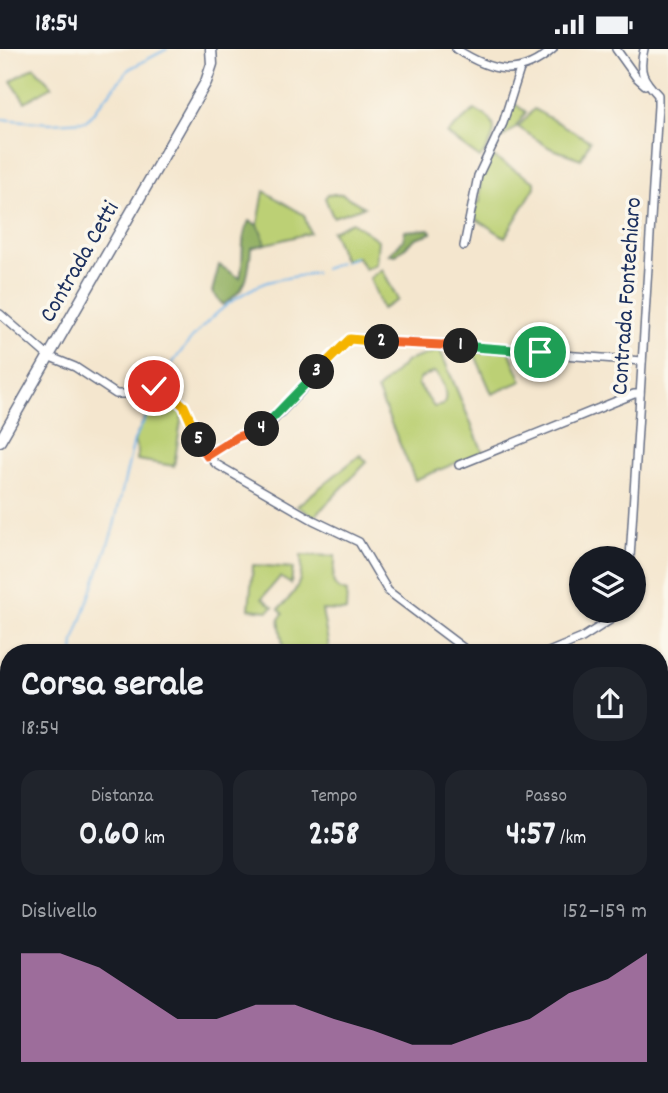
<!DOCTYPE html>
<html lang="it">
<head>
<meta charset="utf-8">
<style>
	:root { --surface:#171b24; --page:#20242c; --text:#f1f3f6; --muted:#9ea1a6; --accent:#d690ce }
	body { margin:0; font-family:Dekko,sans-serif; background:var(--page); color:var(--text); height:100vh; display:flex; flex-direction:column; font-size:26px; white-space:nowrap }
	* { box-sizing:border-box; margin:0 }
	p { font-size:23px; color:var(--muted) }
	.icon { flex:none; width:38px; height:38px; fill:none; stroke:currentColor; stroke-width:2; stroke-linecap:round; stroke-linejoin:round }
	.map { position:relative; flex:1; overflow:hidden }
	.drawer { position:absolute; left:0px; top:595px; width:668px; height:450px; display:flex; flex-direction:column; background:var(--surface); border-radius:28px 28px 0 0; box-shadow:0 2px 5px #0004 }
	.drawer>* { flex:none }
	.fabs { position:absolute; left:569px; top:497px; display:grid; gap:14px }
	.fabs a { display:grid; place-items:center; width:77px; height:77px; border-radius:50%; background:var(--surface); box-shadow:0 2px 5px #0004; font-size:35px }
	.pin { position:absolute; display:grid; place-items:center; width:60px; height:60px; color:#fff; margin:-30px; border:4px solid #fff; border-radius:50%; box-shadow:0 2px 7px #0007 }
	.km { position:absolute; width:35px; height:35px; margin:-18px; border-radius:50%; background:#222; color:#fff; font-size:19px; line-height:35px; text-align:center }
	.round { display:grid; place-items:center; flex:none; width:74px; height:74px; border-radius:28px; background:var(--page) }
	.head { display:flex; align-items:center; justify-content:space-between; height:119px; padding:0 21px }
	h1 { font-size:38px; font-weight:700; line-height:52px }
	.stats { display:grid; grid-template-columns:repeat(3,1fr); gap:10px; height:119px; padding:7px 21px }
	.stats div { display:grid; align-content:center; border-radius:18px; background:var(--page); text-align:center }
	.stats b { font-size:35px; font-weight:700 }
	.stats small { font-size:19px; font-weight:400 }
	.stats p { font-size:19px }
	.chart { height:196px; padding:14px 21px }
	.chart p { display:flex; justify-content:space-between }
	.chart svg { width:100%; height:126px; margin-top:7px; fill:var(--accent); opacity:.7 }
	.status { display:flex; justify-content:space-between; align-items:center; height:49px; padding:0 35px; background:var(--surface); direction:ltr }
	.status svg { height:19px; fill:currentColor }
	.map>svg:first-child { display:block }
	.green { fill:#bcd074; stroke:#6c8069; stroke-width:2; fill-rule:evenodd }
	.forest { fill:#95b266; stroke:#587062; stroke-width:2 }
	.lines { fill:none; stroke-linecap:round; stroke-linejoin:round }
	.stream { stroke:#77b7eb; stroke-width:2 }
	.highway-tunnel { stroke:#c9c1b8; stroke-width:10; stroke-dasharray:10 5; stroke-linecap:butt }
	.minor-casing { stroke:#676f85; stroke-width:10 }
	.major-casing { stroke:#676f85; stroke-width:13 }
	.minor { stroke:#fff; stroke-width:7 }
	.major { stroke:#fff; stroke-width:10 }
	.split-1-casing { stroke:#fff; stroke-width:14 }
	.split-2-casing { stroke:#fff; stroke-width:14 }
	.split-3-casing { stroke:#fff; stroke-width:14 }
	.split-4-casing { stroke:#fff; stroke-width:14 }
	.split-5-casing { stroke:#fff; stroke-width:14 }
	.split-6-casing { stroke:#fff; stroke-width:14 }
	.split-1 { stroke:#22a559; stroke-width:9 }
	.split-2 { stroke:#f0652b; stroke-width:9 }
	.split-3 { stroke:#f5b400; stroke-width:9 }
	.split-4 { stroke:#22a559; stroke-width:9 }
	.split-5 { stroke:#f0652b; stroke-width:9 }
	.split-6 { stroke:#f5b400; stroke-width:9 }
	.labels { text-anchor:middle; stroke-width:7; stroke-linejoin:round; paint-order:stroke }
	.street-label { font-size:24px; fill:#1b2f5e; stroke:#fbf7ec }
</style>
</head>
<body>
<div class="status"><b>18:54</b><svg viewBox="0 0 49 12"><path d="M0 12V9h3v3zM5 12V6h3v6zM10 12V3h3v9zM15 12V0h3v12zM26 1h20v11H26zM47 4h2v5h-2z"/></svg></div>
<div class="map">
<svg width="668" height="1044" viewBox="0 0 668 1044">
	<rect width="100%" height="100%" fill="#fbf7ec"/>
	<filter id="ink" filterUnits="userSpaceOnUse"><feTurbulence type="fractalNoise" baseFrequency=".0143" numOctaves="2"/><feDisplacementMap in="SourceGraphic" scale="14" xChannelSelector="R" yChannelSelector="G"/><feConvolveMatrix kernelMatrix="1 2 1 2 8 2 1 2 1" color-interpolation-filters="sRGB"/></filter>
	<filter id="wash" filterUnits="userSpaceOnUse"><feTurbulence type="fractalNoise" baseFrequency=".00686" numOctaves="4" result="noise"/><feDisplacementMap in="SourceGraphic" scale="28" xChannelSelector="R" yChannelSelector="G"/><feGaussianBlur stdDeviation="1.57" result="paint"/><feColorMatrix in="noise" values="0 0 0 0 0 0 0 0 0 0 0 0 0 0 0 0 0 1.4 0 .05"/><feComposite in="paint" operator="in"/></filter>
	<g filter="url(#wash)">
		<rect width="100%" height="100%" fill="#f4e6ce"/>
		<g class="green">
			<path d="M34,18L52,37L25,53L11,32Z"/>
			<path d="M512,53L526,63L515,79L502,89Z"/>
			<path d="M534,60L590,92L581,110L550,99L518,78Z"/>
			<path d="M474,61C504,71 495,90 480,109L447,85Z"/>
			<path d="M490,106L535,133V138L505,188L473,168L477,153H480V130Z"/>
			<path d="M264,142L304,166L310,184L266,195L258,176Z"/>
			<path d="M328,145H342L364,158L333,168L325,149Z"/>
			<path d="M352,173L378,191L376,215L365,220L358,208L344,211L332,182Z"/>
			<path d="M382,220L398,251L382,260L370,229Z"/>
			<path d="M472,299L509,301L522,332L492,345Z"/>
			<path d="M440,301L483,403L415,431L377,341L407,312ZM434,323C443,329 449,347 443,356L434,358L418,335L420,329Z"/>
			<path d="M162,341H167L183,359L174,417L137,411L138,402L134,393C137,383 156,346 162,341Z"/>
			<path d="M360,406L367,413L314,468L297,457Z"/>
			<path d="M301,506L335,507C337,523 324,537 347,543L346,562L322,561L330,604H284L279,570L283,565L279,560C297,543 304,531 301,506Z"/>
			<path d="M253,516L293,519L291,535L280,528L262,549L273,558L268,562L249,560Z"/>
			<path d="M9,741V812L0,805V749Z"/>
			<path d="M0,966L9,968V1026L0,1024Z"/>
		</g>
		<g class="forest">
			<path d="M249,172L258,176L266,195L251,199C248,229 249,238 223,256L212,243L219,216L240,229C245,209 239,191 249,172Z"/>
			<path d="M429,180L432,184L416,189L396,206L389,205L403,191L405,182Z"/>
			<path d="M668,670V731L660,737V680Z"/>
			<path d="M668,846V906C662,888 651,861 668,846Z"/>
			<path d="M668,909V1044L610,1043L604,1036H660V913Z"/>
		</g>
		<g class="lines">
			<g class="stream">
				<path d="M0,70L51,74L86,72L129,20L167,0"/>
				<path d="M344,213L355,208"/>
				<path d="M324,220L339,214"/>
				<path d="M160,333C184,294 220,253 262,235C280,228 298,229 316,223"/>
				<path d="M73,604L74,592L113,481L134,391L149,363L157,341"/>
				<path d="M660,806L668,796"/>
				<path d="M0,928L9,916"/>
				<path d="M0,964L9,966"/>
			</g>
		</g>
	</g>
	<g filter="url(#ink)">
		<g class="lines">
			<g class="highway-tunnel">
				<path d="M0,921H9"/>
				<path d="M660,928L668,929"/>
			</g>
			<defs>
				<g id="minor">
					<path d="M456,0C492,23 519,30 553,0"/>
					<path d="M616,0L636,28L645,36"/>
					<path d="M464,197L478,127L503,74L520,20"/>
					<path d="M0,265L48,307L75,318L116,345H130L162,336L184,357L202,399L216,415L313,471L359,493L388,542L470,604"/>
					<path d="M207,407L237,388L266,379L350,290L642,312"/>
					<path d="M459,416L634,345H640"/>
					<path d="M630,509L658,57V46C643,30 638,23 644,0"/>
					<path d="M546,604L582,589L624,562"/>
					<path d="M660,799L668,789"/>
					<path d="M0,1028L9,1030"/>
					<path d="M83,1036L104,1044"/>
					<path d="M324,1036L326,1044"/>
					<path d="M365,1036L367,1044"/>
					<path d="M0,1037C27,1042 61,1030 85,1044"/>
					<path d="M110,1044L168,1036"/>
					<path d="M374,1044L416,1036"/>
				</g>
				<path id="major" d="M0,392L206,33L212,15L211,0"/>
			</defs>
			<use href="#minor" class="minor-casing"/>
			<use href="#major" class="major-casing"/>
			<use href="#minor" class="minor"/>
			<use href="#major" class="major"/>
		</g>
	</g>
	<g class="lines" filter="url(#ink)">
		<defs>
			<path id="split-1" d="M461,297L540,303"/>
			<path id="split-2" d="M382,293L461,297"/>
			<path id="split-3" d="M317,323L350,290L382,293"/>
			<path id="split-4" d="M262,380L317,323"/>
			<path id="split-5" d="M199,391L207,407L237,388L262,380"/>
			<path id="split-6" d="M154,337H162L184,357L199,391"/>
		</defs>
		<use href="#split-1" class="split-1-casing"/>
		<use href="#split-2" class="split-2-casing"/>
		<use href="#split-3" class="split-3-casing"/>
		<use href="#split-4" class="split-4-casing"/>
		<use href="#split-5" class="split-5-casing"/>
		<use href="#split-6" class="split-6-casing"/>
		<use href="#split-1" class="split-1"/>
		<use href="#split-2" class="split-2"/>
		<use href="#split-3" class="split-3"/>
		<use href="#split-4" class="split-4"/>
		<use href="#split-5" class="split-5"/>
		<use href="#split-6" class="split-6"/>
	</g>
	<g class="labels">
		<g class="street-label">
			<text transform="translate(78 212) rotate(-60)" y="8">Contrada Cetti</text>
			<text transform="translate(625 247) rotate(-86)" y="8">Contrada Fontechiaro</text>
		</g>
	</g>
</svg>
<div class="fabs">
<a><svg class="icon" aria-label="layers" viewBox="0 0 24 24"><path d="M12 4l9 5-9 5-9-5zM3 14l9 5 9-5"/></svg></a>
</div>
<div class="pin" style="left:540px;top:303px;background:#1e9e55"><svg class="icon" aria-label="arrive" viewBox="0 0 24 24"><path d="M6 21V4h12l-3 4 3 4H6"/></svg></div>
<div class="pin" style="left:154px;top:337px;background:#d93025"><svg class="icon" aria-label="check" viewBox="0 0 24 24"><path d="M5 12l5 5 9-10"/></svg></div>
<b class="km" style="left:461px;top:297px">1</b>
<b class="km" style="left:382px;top:293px">2</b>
<b class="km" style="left:317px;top:323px">3</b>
<b class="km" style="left:262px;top:380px">4</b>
<b class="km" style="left:199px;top:391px">5</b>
<section class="drawer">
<div class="head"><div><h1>Corsa serale</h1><p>18:54</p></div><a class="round"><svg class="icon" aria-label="share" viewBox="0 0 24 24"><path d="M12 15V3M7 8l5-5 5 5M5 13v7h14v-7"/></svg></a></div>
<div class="stats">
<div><p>Distanza</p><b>0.60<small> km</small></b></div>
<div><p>Tempo</p><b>2:58</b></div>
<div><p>Passo</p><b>4:57<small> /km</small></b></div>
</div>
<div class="chart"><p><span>Dislivello</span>152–159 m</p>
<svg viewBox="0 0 160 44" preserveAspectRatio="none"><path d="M0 44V6L10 6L20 11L30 20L40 29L50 29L60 24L70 24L80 29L90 33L100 38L110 38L120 33L130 29L140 20L150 15L160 6V44z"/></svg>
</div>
</section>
</div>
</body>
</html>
